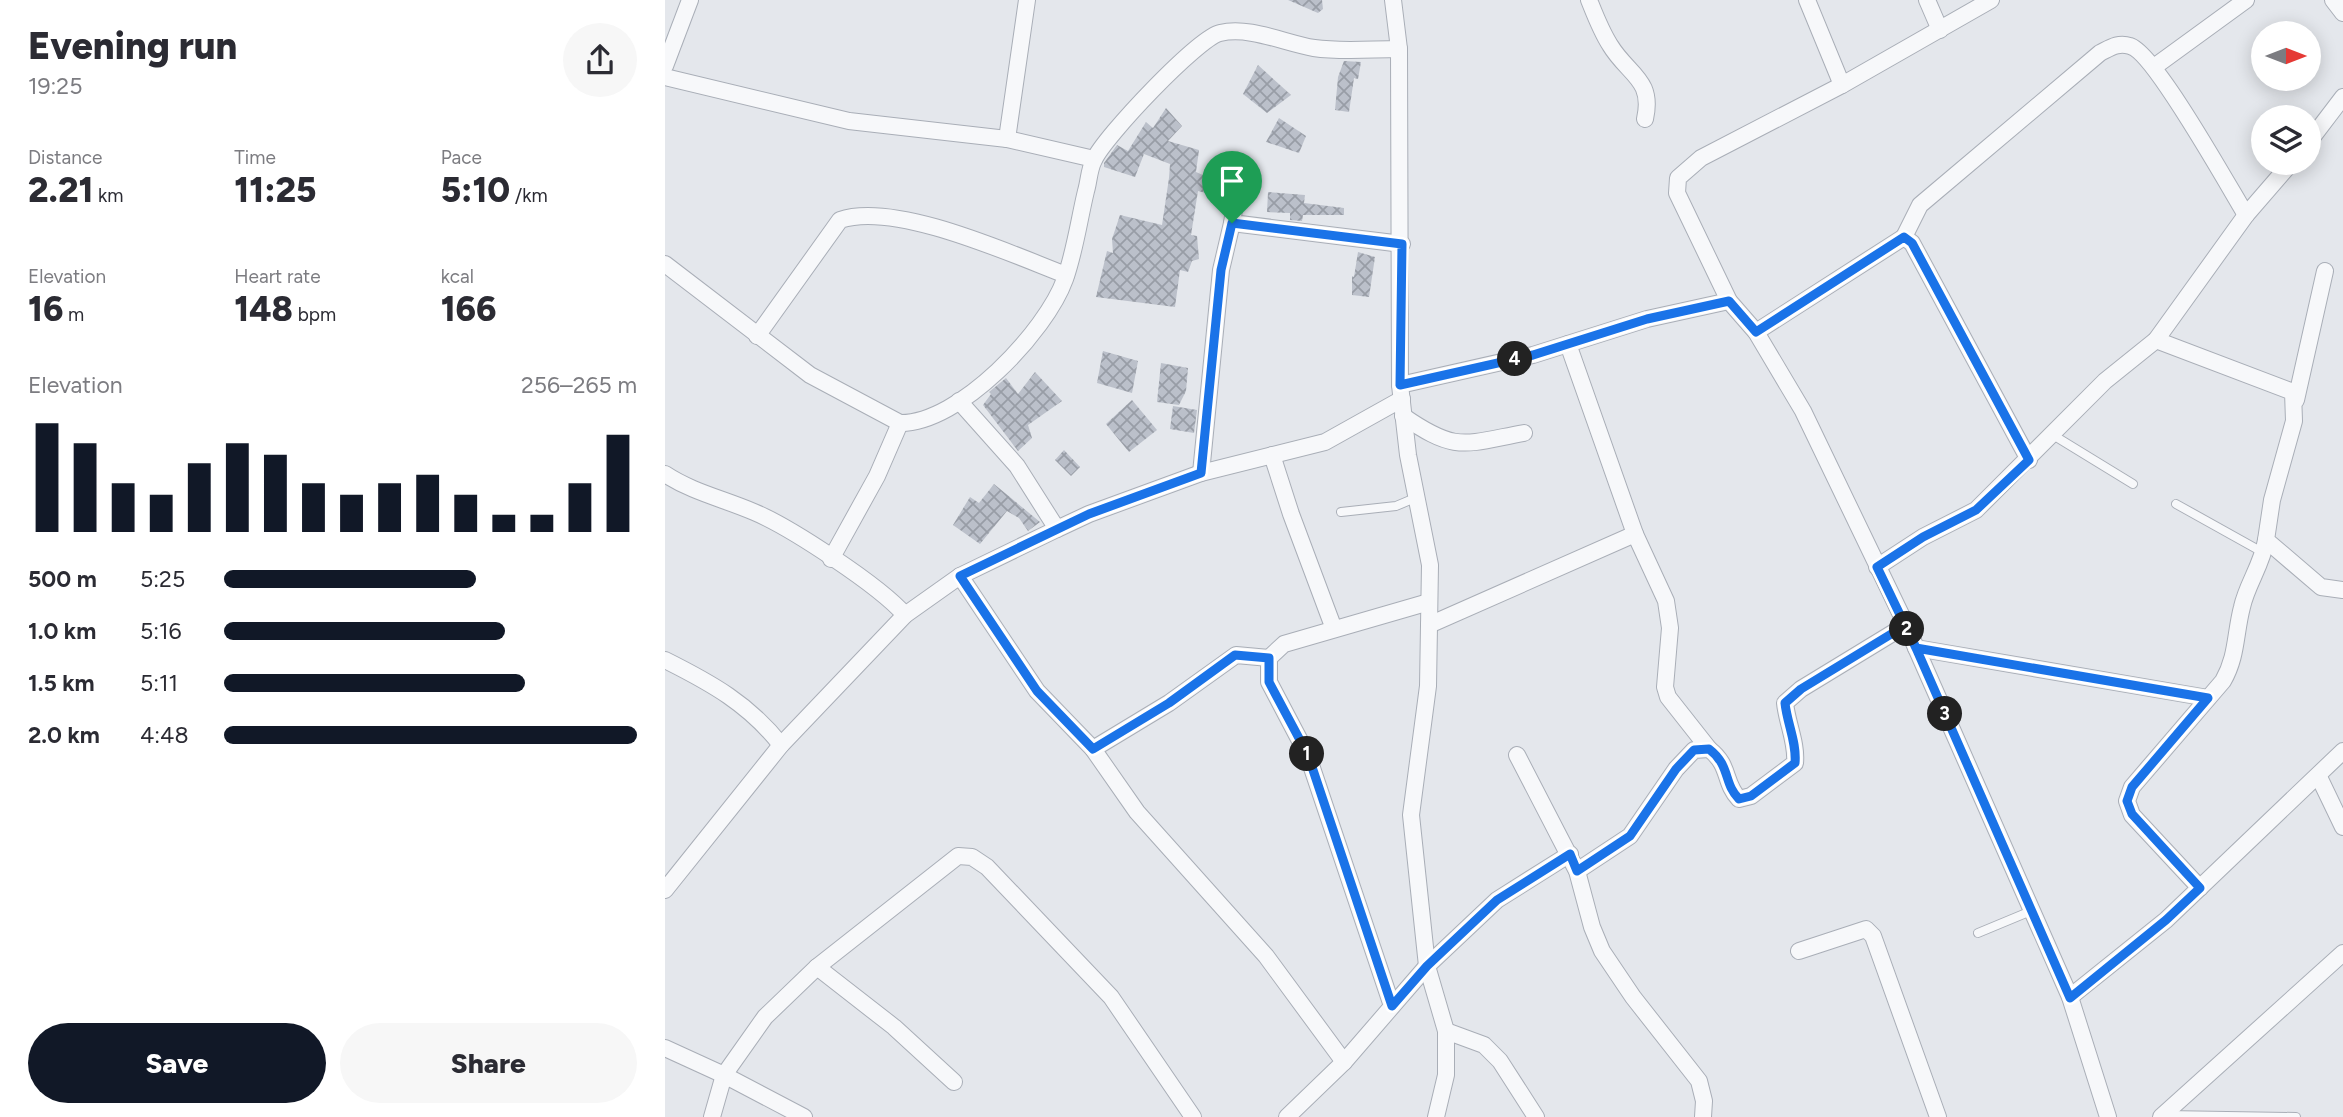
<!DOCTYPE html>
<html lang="en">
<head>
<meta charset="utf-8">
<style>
	:root { --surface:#fff; --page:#f7f7f7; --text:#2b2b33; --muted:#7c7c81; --accent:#111827 }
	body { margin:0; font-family:Figtree,sans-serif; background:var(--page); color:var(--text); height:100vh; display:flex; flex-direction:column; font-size:26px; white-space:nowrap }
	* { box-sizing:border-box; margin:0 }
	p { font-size:23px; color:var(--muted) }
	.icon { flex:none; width:38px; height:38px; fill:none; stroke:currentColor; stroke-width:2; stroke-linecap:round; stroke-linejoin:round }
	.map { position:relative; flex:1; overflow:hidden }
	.sheet { display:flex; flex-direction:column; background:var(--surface); width:665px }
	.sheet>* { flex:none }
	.needle { width:46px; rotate:90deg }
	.fabs { position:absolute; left:1586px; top:21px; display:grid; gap:14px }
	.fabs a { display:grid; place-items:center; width:70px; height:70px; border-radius:50%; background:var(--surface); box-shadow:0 4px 18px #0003; font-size:35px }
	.pin { position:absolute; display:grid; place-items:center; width:60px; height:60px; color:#fff; margin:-72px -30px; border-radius:50% 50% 50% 0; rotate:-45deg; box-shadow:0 0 7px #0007 }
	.pin .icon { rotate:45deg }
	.km { position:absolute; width:35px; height:35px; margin:-18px; border-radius:50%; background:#222; color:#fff; font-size:19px; line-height:35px; text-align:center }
	.round { display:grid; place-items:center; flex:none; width:74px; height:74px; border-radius:37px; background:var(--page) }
	.head { display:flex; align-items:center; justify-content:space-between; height:119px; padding:0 28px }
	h1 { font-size:38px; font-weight:800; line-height:52px }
	.metrics { display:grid; grid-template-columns:repeat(3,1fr); gap:10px; height:119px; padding:7px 28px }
	.metrics div { display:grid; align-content:center }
	.metrics b { font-size:35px; font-weight:800 }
	.metrics small { font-size:19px; font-weight:400 }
	.metrics p { font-size:19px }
	.chart { height:196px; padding:14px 28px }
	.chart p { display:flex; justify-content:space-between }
	.chart svg { width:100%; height:126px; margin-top:7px; stroke:var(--accent); stroke-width:6 }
	.button { display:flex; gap:14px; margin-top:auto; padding:14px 28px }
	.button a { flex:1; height:80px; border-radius:42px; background:var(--accent); color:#fff; font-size:28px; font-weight:800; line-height:80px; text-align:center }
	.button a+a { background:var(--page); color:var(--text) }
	ul { padding:0 28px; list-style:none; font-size:23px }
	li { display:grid; grid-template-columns:112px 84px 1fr; align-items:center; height:52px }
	li i { height:18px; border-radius:9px; background:var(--accent) }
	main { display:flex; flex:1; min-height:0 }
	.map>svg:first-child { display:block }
	.building { fill:url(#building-cross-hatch) }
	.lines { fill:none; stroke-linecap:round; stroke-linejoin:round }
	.service-casing { stroke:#a9aeb7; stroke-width:10 }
	.minor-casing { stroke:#a9aeb7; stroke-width:18 }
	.service { stroke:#f7f8fa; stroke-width:8 }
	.minor { stroke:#f7f8fa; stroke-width:16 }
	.route-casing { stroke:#fff; stroke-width:14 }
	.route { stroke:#1a73e8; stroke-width:9 }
</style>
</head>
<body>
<main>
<section class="sheet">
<div class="head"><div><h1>Evening run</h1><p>19:25</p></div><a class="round"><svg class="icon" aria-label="share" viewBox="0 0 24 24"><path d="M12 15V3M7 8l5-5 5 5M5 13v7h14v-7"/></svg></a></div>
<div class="metrics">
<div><p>Distance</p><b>2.21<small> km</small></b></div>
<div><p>Time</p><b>11:25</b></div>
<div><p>Pace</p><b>5:10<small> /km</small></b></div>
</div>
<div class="metrics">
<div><p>Elevation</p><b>16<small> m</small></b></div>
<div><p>Heart rate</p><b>148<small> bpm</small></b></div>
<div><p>kcal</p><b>166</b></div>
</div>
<div class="chart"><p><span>Elevation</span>256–265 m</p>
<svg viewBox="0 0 160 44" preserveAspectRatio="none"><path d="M5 44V6M15 44V13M25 44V27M35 44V31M45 44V20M55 44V13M65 44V17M75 44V27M85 44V31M95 44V27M105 44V24M115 44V31M125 44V38M135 44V38M145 44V27M155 44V10"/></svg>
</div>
<ul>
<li><b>500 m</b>5:25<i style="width:61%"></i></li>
<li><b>1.0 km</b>5:16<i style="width:68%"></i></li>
<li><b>1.5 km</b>5:11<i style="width:73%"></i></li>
<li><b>2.0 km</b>4:48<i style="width:100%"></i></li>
</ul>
<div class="button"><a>Save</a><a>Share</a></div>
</section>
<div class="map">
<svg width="1678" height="1117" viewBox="0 0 1678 1117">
	<defs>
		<pattern id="building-cross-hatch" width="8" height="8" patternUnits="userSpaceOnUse" patternTransform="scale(1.75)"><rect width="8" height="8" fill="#bbc0ca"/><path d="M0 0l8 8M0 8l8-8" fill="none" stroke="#989da6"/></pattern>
	</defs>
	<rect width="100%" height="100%" fill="#e4e7ec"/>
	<g class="building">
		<path d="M623,0H657L658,9L653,13Z"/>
		<path d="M679,61L696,62L693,79L689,78L684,112L670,110L673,77Z"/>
		<path d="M593,65L626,95L602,113L578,94Z"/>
		<path d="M501,108L517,126L503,141L534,150L531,172L556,183L553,196L533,191L526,235L532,236L534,259L527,261L523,272L515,270L510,307L431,297L442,251L448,253L447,239L455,215L497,225L504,178L505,164L479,154L470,177L439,167V163L452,145L463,151L481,122L488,128Z"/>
		<path d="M614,118L641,136L634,153L601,142Z"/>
		<path d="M603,192L640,195L639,203L679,208V215H638L637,221L625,220V213L602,212Z"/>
		<path d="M693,252L710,257L704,297L687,295V276L689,277Z"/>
		<path d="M438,351L473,361L467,393L432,383Z"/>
		<path d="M496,363L523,368L521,391L514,405L492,402Z"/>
		<path d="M370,372L397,401L363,425L367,438L353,451L318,405L326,394L324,392L341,378L353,394Z"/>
		<path d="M467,400L492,430L464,452L441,424Z"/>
		<path d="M508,406L532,410L529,433L505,429Z"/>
		<path d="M399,450L415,467L406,476L390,460Z"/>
		<path d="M329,484L375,522L363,531L354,518L342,511L315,544L288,525L305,497L314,503Z"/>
	</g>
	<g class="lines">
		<defs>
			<g id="service">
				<path d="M1388,435L1468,484"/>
				<path d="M1511,504L1599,553"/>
				<path d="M676,512L731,506L750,498"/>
				<path d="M1313,933L1366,911"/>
				<path d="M1501,1115L1631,1117"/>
			</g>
			<g id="minor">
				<path d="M728,0L734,49L735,385L743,455L765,565L763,686L746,815L762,966L781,1031V1075L771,1117"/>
				<path d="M924,0C930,15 936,31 945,45C963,75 989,79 980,119"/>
				<path d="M1142,0L1177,85"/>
				<path d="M1262,0L1275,30"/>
				<path d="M1326,0L1177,85L1036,158L1013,178L1012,193L1064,301L1091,332L1138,411L1241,625L1405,997L1443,1117"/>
				<path d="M1668,0L1678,13"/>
				<path d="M0,66L25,0"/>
				<path d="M1489,67L1581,0"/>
				<path d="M0,77L184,121L342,139L429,159"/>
				<path d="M342,139L362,0"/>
				<path d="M1643,143L1678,97"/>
				<path d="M573,184L567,223L737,244"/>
				<path d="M1239,237L1255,205L1435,53C1445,48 1453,42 1465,46C1489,52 1564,187 1581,215"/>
				<path d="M0,264L145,375L235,423C294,424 381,332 400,279C410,251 414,220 421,191C424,181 424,169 429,160C439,137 533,38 555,33C585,26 619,43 649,48C676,52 707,49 734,49"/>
				<path d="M1091,332L1239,237L1247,243L1364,460"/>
				<path d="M92,336L175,220C230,201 346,254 401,275"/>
				<path d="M1491,340L1628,392L1629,421L1607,500L1601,540L1656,587L1678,590"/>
				<path d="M903,344L970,534L1001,601L1005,628L1000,687L1003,697L1044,749"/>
				<path d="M735,385L868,355L982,319L1064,301"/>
				<path d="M1631,400L1660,271"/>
				<path d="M294,401L352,466L392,529L424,514L536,473L660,442L737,399"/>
				<path d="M738,416C791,453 799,444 859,433"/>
				<path d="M607,455L626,514L669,629"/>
				<path d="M536,473L556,270L567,223"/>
				<path d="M0,474C27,492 59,499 89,512C125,527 215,586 240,615"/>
				<path d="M166,559L212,476L235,423"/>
				<path d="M1212,567L1258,537L1311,510L1440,381L1491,340L1581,215L1626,163"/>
				<path d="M295,576L372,691L428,749L472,812L601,956L679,1062"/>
				<path d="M764,625L970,534"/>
				<path d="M1251,648L1543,698"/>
				<path d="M0,660C46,683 84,704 116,745"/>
				<path d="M428,749L504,703L571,655L604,658"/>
				<path d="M852,755L912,871L927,927L937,951L968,997L1034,1081L1039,1101L1038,1117"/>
				<path d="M1654,777L1678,827"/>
				<path d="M912,871L965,836L1011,769L1029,750L1044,749C1066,766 1058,782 1074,799L1086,796L1130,763C1132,743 1122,723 1120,703L1136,689L1241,625"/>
				<path d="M1535,888L1467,815L1462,801L1467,787L1558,681C1572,657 1570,634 1577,607C1582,584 1597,565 1601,540"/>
				<path d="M0,890L116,745L240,615L295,576L392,529"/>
				<path d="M1134,951L1201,929L1208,936L1273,1117"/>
				<path d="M152,967L229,1027L289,1082"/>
				<path d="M1405,997L1501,920L1678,751"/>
				<path d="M727,1006L643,756L604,682V658L619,644L764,602"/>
				<path d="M781,1031L819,1045L835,1061L871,1117"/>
				<path d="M0,1048L59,1075L100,1017L152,967L293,856L307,857L322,867L446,997L528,1117"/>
				<path d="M47,1117L59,1075L139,1117"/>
				<path d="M622,1117L679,1062L762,966L832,900L905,854"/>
				<path d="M1496,1117L1678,953"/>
			</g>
		</defs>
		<use href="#service" class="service-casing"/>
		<use href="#minor" class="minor-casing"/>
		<use href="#service" class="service"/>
		<use href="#minor" class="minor"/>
	</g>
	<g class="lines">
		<defs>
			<path id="route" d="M567,223L556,270L536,473L424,514L295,576L372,691L428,749L504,703L570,655L604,658V682L643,755L727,1006L762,966L832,900L905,854L912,871L965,836L1011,769L1029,750L1044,749C1066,766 1058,783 1074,799L1086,796L1130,763C1132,743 1122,723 1120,703L1136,689L1241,625L1251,648L1543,698L1467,787L1462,801L1467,814L1535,888L1501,920L1405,998L1251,648L1212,567L1258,537L1311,510L1364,460L1247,243L1239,237L1091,332L1064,301L982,319L868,355L735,385L737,244L567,223"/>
		</defs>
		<use href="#route" class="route-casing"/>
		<use href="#route" class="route"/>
	</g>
</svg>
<div class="fabs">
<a><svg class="needle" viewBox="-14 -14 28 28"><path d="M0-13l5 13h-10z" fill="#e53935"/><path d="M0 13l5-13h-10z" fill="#7c7c81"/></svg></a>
<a><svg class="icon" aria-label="layers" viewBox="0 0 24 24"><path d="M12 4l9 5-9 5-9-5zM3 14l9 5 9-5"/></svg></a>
</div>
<div class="pin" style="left:567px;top:223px;background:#1e9e55"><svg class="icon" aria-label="arrive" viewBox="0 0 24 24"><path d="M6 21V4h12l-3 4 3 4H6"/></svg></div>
<b class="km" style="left:642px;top:754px">1</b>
<b class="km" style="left:1242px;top:629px">2</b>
<b class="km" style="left:1280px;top:714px">3</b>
<b class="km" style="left:850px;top:359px">4</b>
</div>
</main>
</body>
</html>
